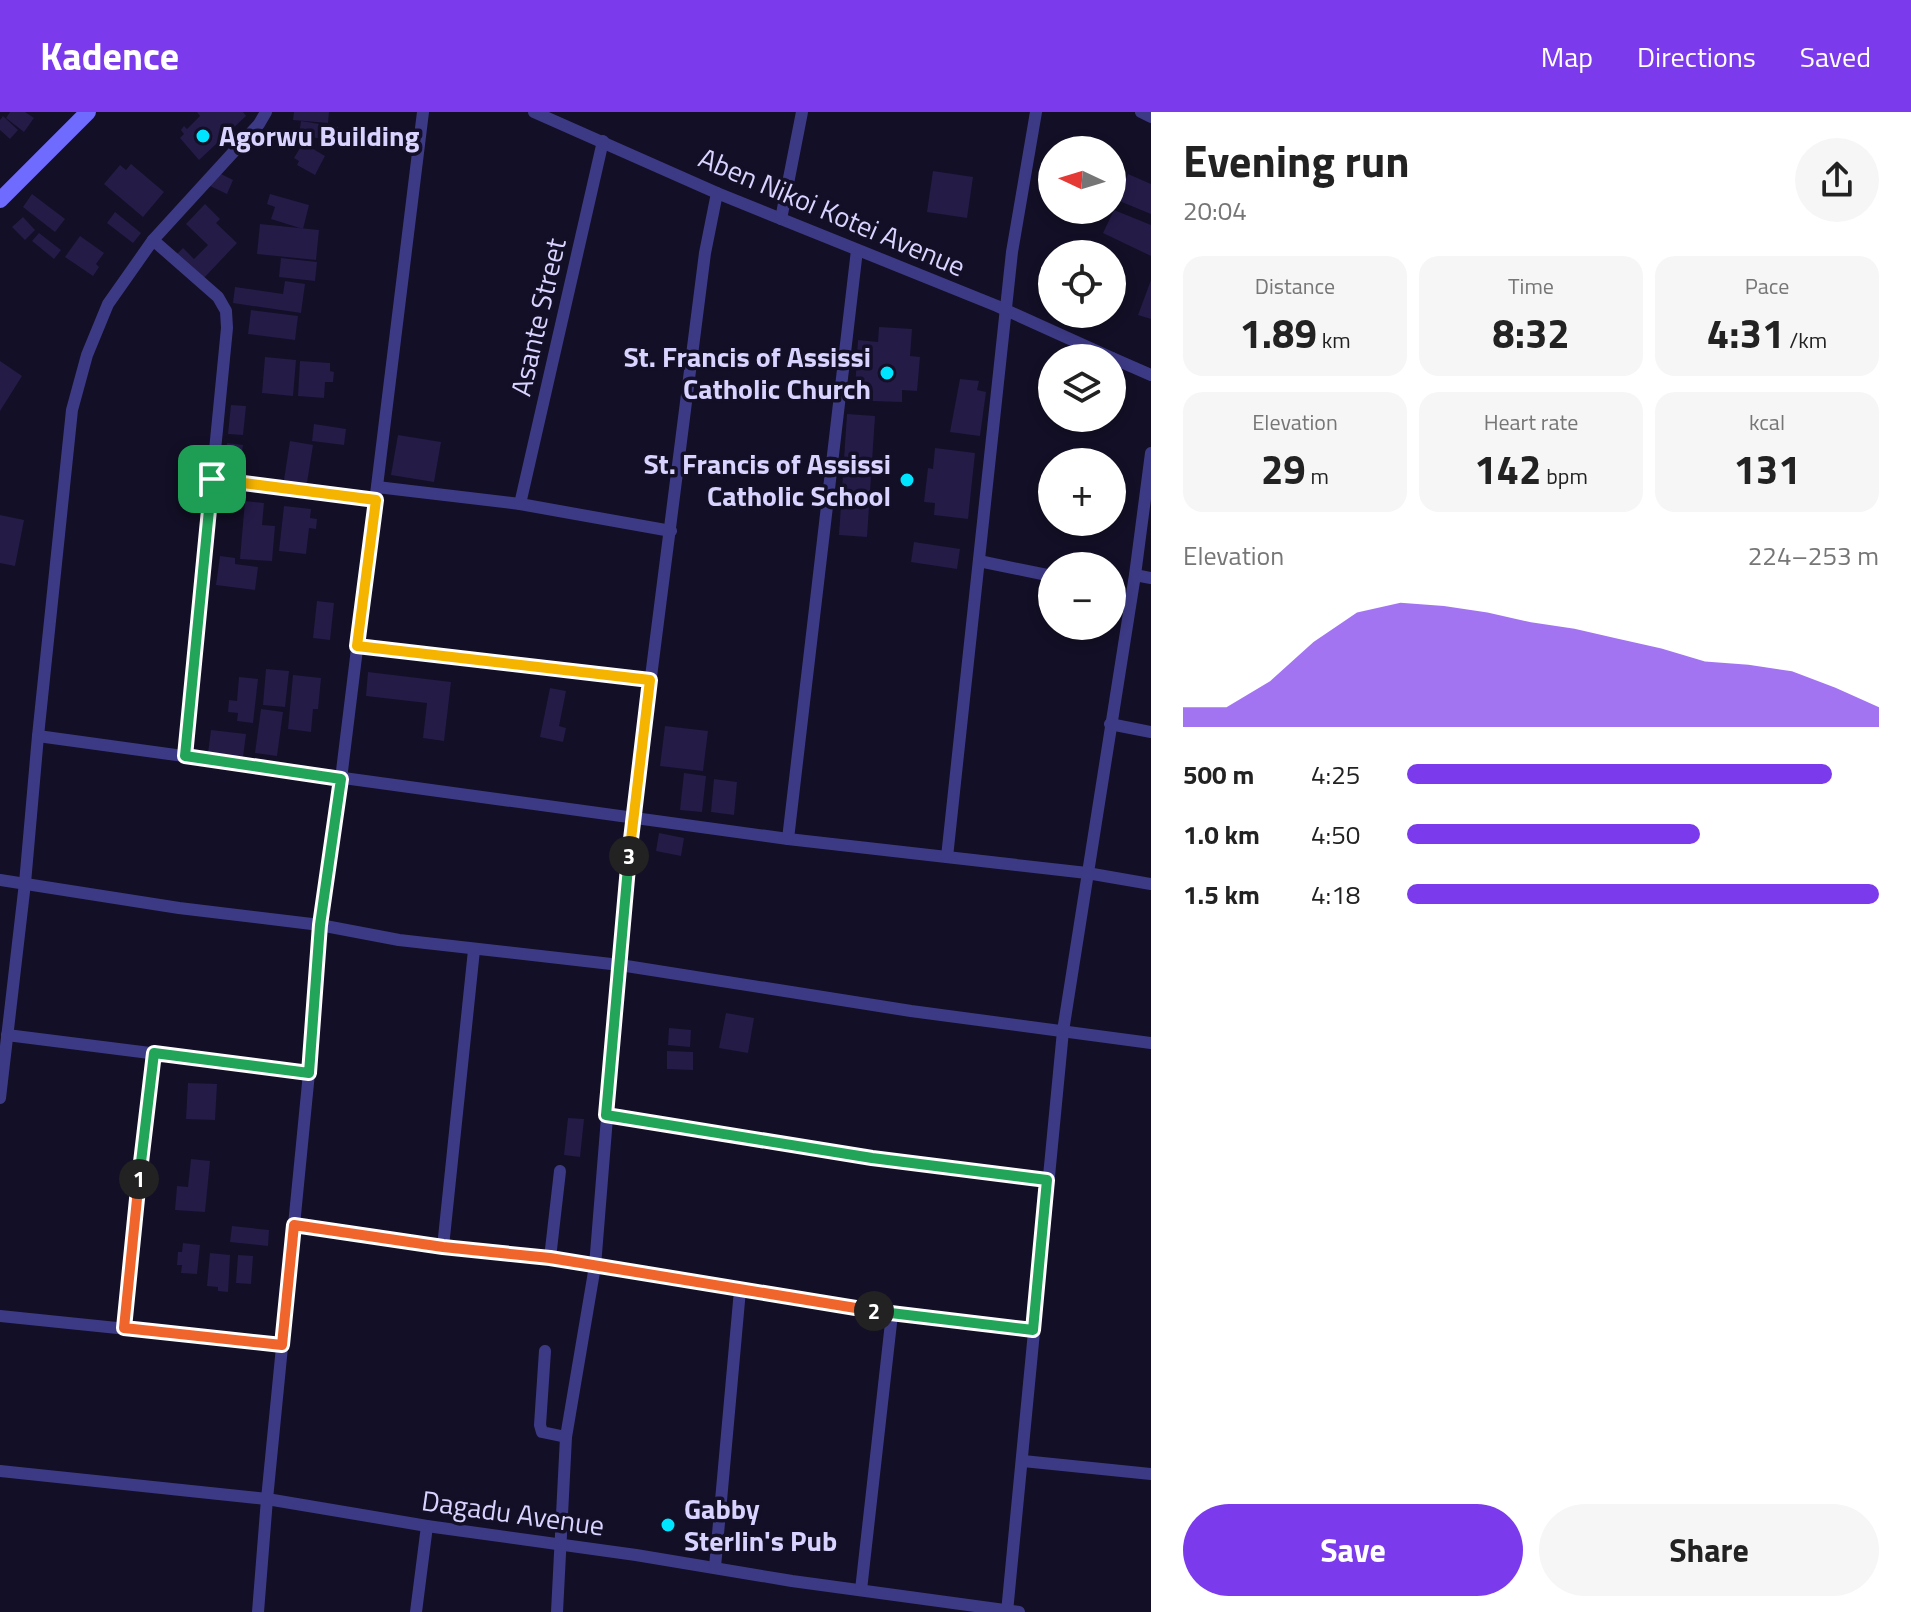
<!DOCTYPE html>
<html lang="en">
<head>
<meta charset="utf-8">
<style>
	:root { --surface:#fff; --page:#f6f6f6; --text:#222; --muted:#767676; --accent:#7c3aed }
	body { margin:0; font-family:"Titillium Web",sans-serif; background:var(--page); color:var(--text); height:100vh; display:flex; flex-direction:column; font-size:30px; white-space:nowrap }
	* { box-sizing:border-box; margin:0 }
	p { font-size:26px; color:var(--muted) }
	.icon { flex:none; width:44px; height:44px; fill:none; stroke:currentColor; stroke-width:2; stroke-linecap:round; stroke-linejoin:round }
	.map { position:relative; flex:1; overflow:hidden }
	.side { display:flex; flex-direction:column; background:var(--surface); width:760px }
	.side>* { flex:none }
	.needle { width:52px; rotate:274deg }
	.tools { position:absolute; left:1038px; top:24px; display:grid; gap:16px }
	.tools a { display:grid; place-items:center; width:88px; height:88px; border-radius:50%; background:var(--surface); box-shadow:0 4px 12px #0003; font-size:40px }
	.pin { position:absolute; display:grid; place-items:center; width:68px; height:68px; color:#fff; margin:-34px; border-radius:16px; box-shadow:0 4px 12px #0006 }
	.km { position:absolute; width:40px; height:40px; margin:-20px; border-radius:50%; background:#222; color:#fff; font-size:22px; line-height:40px; text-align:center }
	.round { display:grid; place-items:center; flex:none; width:84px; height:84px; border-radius:42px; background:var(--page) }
	.headline { display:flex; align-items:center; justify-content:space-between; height:136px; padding:0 32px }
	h1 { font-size:44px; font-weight:700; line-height:60px }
	.figures { display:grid; grid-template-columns:repeat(3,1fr); gap:12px; height:136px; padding:8px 32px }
	.figures div { display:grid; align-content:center; border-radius:20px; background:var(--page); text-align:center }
	.figures b { font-size:40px; font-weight:700 }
	.figures small { font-size:22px; font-weight:400 }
	.figures p { font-size:22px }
	.chart { height:224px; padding:16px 32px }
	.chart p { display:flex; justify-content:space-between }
	.chart svg { width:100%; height:144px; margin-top:8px; fill:var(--accent); opacity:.7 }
	.button { display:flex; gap:16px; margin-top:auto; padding:16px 32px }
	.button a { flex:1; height:92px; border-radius:48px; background:var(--accent); color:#fff; font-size:32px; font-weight:700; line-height:92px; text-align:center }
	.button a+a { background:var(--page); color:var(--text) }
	ul { padding:0 32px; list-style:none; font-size:26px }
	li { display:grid; grid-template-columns:128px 96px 1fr; align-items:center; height:60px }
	li i { height:20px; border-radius:10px; background:var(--accent) }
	header { display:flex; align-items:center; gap:48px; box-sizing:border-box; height:112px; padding:0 40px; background:var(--accent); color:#fff }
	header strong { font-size:38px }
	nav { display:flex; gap:44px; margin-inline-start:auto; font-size:28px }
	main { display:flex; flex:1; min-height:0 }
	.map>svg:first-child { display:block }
	.building { fill:#241b47 }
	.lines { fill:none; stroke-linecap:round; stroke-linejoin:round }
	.minor { stroke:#3d3a85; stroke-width:12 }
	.secondary { stroke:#6f6bff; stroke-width:16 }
	.split-1-casing { stroke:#fff; stroke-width:16 }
	.split-2-casing { stroke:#fff; stroke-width:16 }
	.split-3-casing { stroke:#fff; stroke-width:16 }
	.split-4-casing { stroke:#fff; stroke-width:16 }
	.split-1 { stroke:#22a559; stroke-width:10 }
	.split-2 { stroke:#f0652b; stroke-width:10 }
	.split-3 { stroke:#22a559; stroke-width:10 }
	.split-4 { stroke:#f5b400; stroke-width:10 }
	.poi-dot { fill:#00e5ff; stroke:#130f26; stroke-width:3 }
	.labels { text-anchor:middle; stroke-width:7; stroke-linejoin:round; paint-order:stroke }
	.poi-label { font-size:28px; font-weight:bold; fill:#d9d4ff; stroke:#130f26; text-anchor:start }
	.street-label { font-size:28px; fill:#d9d4ff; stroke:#130f26 }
</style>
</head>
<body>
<header>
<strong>Kadence</strong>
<nav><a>Map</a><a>Directions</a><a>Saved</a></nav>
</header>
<main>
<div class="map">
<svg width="1151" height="1500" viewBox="0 0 1151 1500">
	<rect width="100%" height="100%" fill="#130f26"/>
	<g class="building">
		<path d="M10,0H25L34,6L24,20L6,6Z"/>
		<path d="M197,0H243L246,4L199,48L180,26L184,22L181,18L184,14L187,17L200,4Z"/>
		<path d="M294,0H329L328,11L293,8Z"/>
		<path d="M3,4L18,18L10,27L0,18V8Z"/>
		<path d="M301,9L338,15L335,29L299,23Z"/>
		<path d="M303,31L325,44L315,63L297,53L299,49L294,46Z"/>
		<path d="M131,52L164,80L143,105L104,72L120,53L126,58Z"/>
		<path d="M933,59L973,65L967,106L927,100Z"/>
		<path d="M217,60L233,68L227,82L210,74Z"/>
		<path d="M1128,62L1151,72V102L1117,88Z"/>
		<path d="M32,82L65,107L55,120L23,95Z"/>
		<path d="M270,82L309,93L303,117L271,107L275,95L267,92Z"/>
		<path d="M205,92L220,107L216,111L237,131L202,168L176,143L183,136L194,147L208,133L186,112Z"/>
		<path d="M1114,98L1151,113V144L1103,121Z"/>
		<path d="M115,100L141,121L133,131L107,111Z"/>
		<path d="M23,105L35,118L25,128L12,115Z"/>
		<path d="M260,112L319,118L316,148L257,142Z"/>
		<path d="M39,121L61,138L54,147L32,129Z"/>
		<path d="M80,124L104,141L96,152L99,155L93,164L65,145Z"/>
		<path d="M281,146L317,150L315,169L279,165Z"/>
		<path d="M1151,168V207L1138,203Z"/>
		<path d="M285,169L305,172L301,201L233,191L235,175L283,182Z"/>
		<path d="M251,198L298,204L295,228L248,222Z"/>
		<path d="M879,215L912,217L910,244L920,245L917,279L902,278V290L872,289L873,279L855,277L858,228L878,230Z"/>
		<path d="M265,245L296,248L293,284L262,281Z"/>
		<path d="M0,249L22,264L0,299Z"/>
		<path d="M300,249L330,251V259L334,260L333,270H325L324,286L298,284Z"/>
		<path d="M960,267L979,269L977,278L986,280L980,324L950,320Z"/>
		<path d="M231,293L246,294L243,323L228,322Z"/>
		<path d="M847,302L875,304L867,425L839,423Z"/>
		<path d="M314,312L346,317L344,333L312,329Z"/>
		<path d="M398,323L441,330L434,370L391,363Z"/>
		<path d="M290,329L313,333L307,371L284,368Z"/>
		<path d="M227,331L243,333L238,366L223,364Z"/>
		<path d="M935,336L975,341L968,407L934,403L935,391L924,390L928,356L933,357Z"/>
		<path d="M245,389L264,391L262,413L275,414L272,449L240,447Z"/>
		<path d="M284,394L311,397L310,406L317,407L316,417L309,416L306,442L279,439Z"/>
		<path d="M0,403L24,408L15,454L0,451Z"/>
		<path d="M914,430L960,437L957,457L911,450Z"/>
		<path d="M220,444L235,446V452L258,455L255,478L216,473Z"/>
		<path d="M317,489L334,491L330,528L313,526Z"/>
		<path d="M266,557L289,559L285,595L263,593Z"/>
		<path d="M368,560L451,570L444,629L423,626L427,591L366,584Z"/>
		<path d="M293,563L321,566L318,597H313L311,620L288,617Z"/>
		<path d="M239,565L258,567L253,611L237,609L238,601L228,600L229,588L237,589Z"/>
		<path d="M550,576L566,579L559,614L566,616L563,630L540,625Z"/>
		<path d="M261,597L283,600L277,644L255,641Z"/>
		<path d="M665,614L708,619L703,659L660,654Z"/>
		<path d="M211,618L246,622L243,645L208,641Z"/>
		<path d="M684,661L706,664L702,700L680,698Z"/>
		<path d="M714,667L737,670L734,703L711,700Z"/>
		<path d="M659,721L684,726L681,744L656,739Z"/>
		<path d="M726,901L754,906L748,941L719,936Z"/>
		<path d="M669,916L691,918L690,935L668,933Z"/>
		<path d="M667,939L693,940V958L667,957Z"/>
		<path d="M188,971L217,972L215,1008L186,1007Z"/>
		<path d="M568,1006L584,1007L580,1045L564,1043Z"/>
		<path d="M191,1047L210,1049L205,1100L175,1098L177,1074L188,1075Z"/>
		<path d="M232,1114L269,1118L268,1134L230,1130Z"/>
		<path d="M183,1131L200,1133L197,1162L181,1161L182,1153H177L178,1140H182Z"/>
		<path d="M210,1141L230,1143L228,1180L218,1179V1175L207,1174Z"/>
		<path d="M238,1143L253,1144L251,1172L236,1171Z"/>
	</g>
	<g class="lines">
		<g class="minor">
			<path d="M534,0L717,81L997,194L1112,246"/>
			<path d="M1141,0L1151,5"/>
			<path d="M781,107L802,0"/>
			<path d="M153,128L218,185L226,199L227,216L185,644"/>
			<path d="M1112,246L1151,263"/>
			<path d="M212,367L376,388"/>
			<path d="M377,375L520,392L671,419"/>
			<path d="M520,392L603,29"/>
			<path d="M979,449L1052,464"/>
			<path d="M1135,463L1151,466"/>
			<path d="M357,534L650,568"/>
			<path d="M1110,612L1151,620"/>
			<path d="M38,624L788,727L1087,761L1151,772"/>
			<path d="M788,727L857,138"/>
			<path d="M947,745L1012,140L1036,0"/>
			<path d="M0,768L179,796L320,813L399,828L620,853L911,899L1151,931"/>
			<path d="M7,923L309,961"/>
			<path d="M0,986L25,771L38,624L72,298L87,243L108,192L153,128L259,12L266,0"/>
			<path d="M606,1003L872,1046L1047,1068"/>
			<path d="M294,1113L443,1135L550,1146L892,1202L1033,1218"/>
			<path d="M443,1135L474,838"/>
			<path d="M550,1146L560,1059"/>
			<path d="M0,1204L282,1233"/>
			<path d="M124,1216L154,941"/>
			<path d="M545,1239L540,1313L542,1320L566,1325"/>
			<path d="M1023,1349L1151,1362"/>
			<path d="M0,1359L267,1387L427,1414L636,1443L792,1469L1019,1500"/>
			<path d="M715,1455L740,1178"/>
			<path d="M861,1478L892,1202"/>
			<path d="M258,1500L267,1387L309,961L320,813L341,667L423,0"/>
			<path d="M416,1500L427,1414"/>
			<path d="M557,1500L566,1325L595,1154L624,795L633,706L705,141L717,81"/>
			<path d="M1007,1500L1063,919L1135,463L1151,341"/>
		</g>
		<path class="secondary" d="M0,88L88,0"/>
	</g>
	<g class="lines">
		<defs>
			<path id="split-1" d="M139,1067L154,941L309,961L320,813L341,667L185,644L212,367"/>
			<path id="split-2" d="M139,1067L124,1216L282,1233L294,1113L443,1135L550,1146L874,1199"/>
			<path id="split-3" d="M629,744L606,1003L872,1046L1047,1068L1033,1218L874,1199"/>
			<path id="split-4" d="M212,367L376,388L357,534L650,568L629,744"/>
		</defs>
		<use href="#split-1" class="split-1-casing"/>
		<use href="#split-2" class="split-2-casing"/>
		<use href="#split-3" class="split-3-casing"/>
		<use href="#split-4" class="split-4-casing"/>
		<use href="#split-1" class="split-1"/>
		<use href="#split-2" class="split-2"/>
		<use href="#split-3" class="split-3"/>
		<use href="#split-4" class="split-4"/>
	</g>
	<g class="poi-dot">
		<circle cx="203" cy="24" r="8"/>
		<circle cx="887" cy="261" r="8"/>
		<circle cx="907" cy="368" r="8"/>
		<circle cx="668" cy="1413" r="8"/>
	</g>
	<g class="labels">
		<g class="poi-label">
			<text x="219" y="34">Agorwu Building</text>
			<text x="871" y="255" text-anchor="end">St. Francis of Assissi<tspan x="871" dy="32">Catholic Church</tspan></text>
			<text x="891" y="362" text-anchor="end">St. Francis of Assissi<tspan x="891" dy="32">Catholic School</tspan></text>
			<text x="684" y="1407">Gabby<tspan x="684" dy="32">Sterlin's Pub</tspan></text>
		</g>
		<g class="street-label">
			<text transform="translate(832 100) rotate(23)" y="10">Aben Nikoi Kotei Avenue</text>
			<text transform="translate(538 205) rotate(-77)" y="10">Asante Street</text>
			<text transform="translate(513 1401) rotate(8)" y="10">Dagadu Avenue</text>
		</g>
	</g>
</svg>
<div class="tools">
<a><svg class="needle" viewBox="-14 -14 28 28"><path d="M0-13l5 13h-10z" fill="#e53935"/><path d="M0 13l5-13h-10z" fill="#767676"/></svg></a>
<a><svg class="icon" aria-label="locate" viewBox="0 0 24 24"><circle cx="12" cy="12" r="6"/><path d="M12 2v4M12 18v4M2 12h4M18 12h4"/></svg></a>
<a><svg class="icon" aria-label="layers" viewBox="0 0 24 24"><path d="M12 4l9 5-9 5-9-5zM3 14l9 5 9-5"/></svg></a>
<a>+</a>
<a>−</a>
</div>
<div class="pin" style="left:212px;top:367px;background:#1e9e55"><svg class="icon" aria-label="arrive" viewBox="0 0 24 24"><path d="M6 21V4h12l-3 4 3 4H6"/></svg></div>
<b class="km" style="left:139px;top:1067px">1</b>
<b class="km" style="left:874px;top:1199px">2</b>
<b class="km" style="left:629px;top:744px">3</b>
</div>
<section class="side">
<div class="headline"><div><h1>Evening run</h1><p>20:04</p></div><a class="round"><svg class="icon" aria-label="share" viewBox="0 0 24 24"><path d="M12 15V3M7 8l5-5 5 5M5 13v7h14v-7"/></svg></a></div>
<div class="figures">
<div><p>Distance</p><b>1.89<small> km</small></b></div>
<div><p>Time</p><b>8:32</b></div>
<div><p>Pace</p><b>4:31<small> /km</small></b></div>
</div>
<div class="figures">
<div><p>Elevation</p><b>29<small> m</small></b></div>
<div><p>Heart rate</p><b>142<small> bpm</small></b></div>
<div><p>kcal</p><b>131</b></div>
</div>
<div class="chart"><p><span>Elevation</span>224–253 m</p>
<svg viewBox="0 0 160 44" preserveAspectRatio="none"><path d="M0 44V38L10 38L20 30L30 18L40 9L50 6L60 7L70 9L80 12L90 14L100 17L110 20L120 24L130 25L140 27L150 32L160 38V44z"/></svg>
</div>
<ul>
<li><b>500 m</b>4:25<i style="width:90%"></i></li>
<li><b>1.0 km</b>4:50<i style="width:62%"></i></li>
<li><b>1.5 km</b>4:18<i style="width:100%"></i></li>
</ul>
<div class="button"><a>Save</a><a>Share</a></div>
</section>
</main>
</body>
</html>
